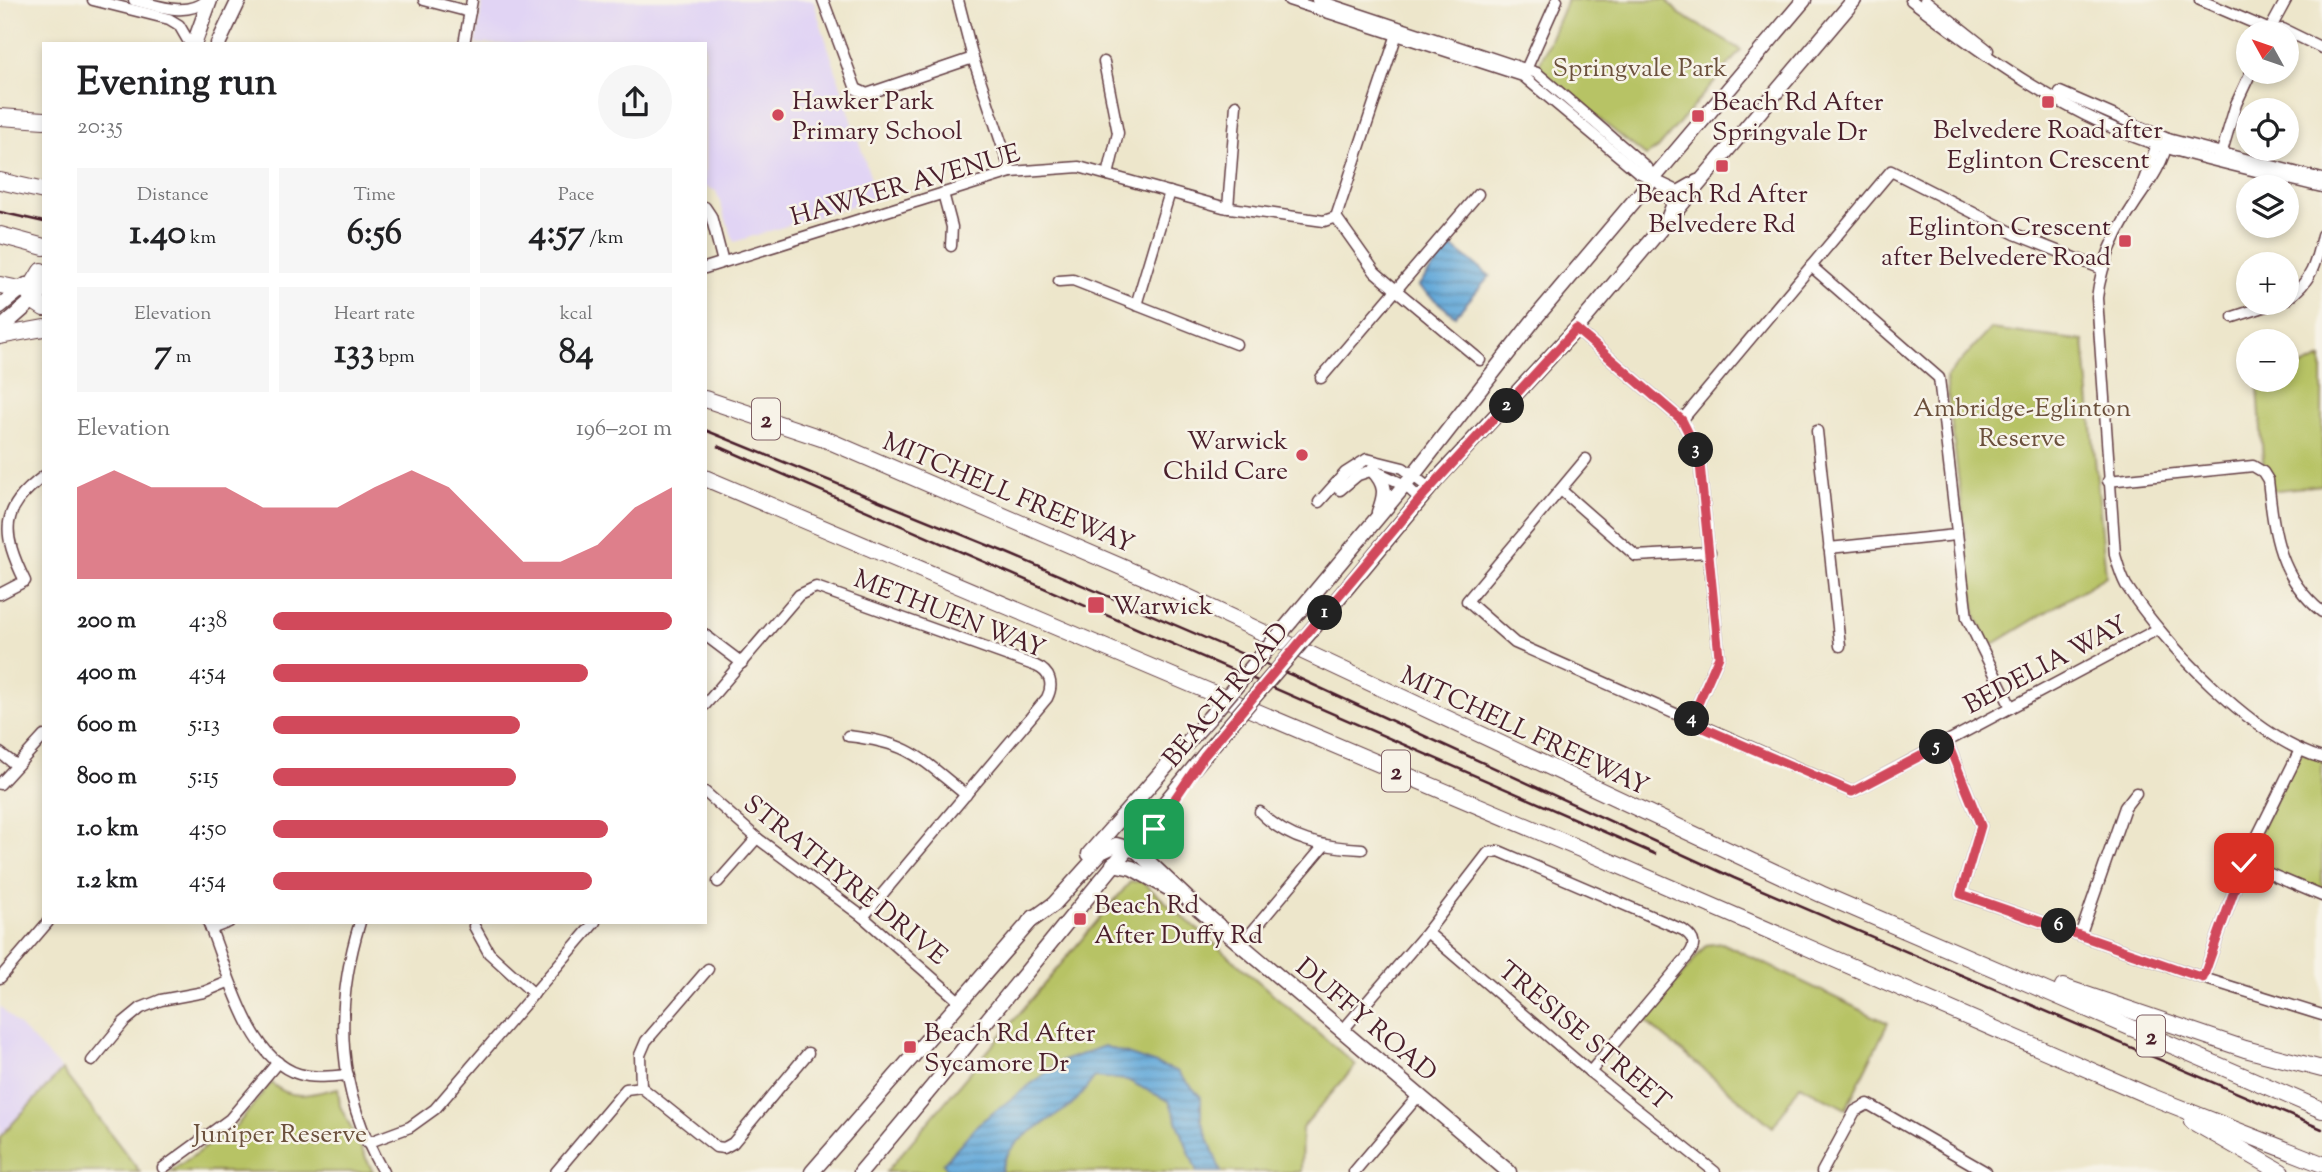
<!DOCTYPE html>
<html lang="en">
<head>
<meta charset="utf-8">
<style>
	:root { --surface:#fff; --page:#f6f6f6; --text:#202124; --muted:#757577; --accent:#d1495b }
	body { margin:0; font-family:"Sorts Mill Goudy",serif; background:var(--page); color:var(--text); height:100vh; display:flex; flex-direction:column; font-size:26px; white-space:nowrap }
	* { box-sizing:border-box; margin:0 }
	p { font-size:23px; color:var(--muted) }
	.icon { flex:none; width:38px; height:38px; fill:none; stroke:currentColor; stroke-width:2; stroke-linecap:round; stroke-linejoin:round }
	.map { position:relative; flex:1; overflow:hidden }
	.side { position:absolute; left:42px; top:42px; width:665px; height:882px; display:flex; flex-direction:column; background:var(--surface); border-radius:0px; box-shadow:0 4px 10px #0003 }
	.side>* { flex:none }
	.needle { width:46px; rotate:310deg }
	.tools { position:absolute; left:2236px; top:21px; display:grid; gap:14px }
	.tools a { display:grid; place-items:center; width:63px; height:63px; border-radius:50%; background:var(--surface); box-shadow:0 4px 10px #0003; font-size:35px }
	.pin { position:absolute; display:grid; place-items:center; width:60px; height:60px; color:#fff; margin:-30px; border-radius:14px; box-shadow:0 4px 10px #0006 }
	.km { position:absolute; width:35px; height:35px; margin:-18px; border-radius:50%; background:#222; color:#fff; font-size:19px; line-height:35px; text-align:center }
	.round { display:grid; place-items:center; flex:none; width:74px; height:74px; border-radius:37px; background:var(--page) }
	.summary { display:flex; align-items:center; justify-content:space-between; height:119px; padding:0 35px }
	h1 { font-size:38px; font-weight:800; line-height:52px }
	.figures { display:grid; grid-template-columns:repeat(3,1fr); gap:10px; height:119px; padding:7px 35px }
	.figures div { display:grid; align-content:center; border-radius:0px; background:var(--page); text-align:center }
	.figures b { font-size:35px; font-weight:800 }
	.figures small { font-size:19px; font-weight:400 }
	.figures p { font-size:19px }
	.chart { height:196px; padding:14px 35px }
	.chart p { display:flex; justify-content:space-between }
	.chart svg { width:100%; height:126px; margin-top:7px; fill:var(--accent); opacity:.7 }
	ul { padding:0 35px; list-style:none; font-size:23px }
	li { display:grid; grid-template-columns:112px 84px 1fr; align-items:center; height:52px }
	li i { height:18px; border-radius:9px; background:var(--accent) }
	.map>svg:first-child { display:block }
	.built { fill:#e1d4f4 }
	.park { fill:#b7c365; stroke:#807148; stroke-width:2 }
	.water { fill:url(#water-rules); stroke:#566482; stroke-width:2 }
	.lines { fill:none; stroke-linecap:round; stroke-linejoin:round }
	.minor-casing { stroke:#623d43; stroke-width:13 }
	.major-casing { stroke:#623d43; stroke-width:17 }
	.highway-casing { stroke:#623d43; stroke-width:18 }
	.minor { stroke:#fff; stroke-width:10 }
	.major { stroke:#fff; stroke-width:14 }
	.highway { stroke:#fff; stroke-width:16 }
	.rail { stroke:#4a1f2b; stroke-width:2.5 }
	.major-bridge-casing { stroke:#623d43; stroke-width:17; stroke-linecap:butt }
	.major-bridge { stroke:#fff; stroke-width:14 }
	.route-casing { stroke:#fff; stroke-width:14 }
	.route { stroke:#d1495b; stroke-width:9 }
	.poi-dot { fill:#d1495b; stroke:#f7f3e8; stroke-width:2.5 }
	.labels { text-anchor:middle; stroke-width:5; stroke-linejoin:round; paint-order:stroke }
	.shield { fill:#f7f3e8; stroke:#7e5f64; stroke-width:2 }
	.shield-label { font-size:24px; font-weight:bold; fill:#4a1f2b }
	.park-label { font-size:26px; fill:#6b503c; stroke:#f7f3e8 }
	.poi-label { font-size:26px; fill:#4a1f2b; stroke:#f7f3e8; text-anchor:start }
	.street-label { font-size:26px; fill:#4a1f2b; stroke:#f7f3e8 }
</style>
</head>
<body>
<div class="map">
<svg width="2322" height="1172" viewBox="0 0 2322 1172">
	<defs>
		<pattern id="water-rules" width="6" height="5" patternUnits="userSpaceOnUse" patternTransform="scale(1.75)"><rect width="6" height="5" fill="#63a9d9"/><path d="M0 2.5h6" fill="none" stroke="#5489b0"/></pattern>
	</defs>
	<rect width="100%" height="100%" fill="#f7f3e8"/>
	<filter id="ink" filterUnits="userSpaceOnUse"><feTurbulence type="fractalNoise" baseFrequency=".0143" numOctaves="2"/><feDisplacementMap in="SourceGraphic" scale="14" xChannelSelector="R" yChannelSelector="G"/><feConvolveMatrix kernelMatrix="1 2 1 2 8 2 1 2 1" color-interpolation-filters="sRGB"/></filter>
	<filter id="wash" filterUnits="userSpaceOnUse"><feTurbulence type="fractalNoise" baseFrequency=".00686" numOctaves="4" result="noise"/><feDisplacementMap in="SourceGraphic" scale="28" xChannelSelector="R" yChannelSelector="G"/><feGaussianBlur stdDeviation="1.57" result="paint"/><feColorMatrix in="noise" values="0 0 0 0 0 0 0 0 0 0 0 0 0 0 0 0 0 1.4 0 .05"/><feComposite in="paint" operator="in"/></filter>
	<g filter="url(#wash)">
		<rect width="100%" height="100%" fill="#ede6cb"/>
		<g class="built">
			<path d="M483,0H813L877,198L734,242L716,191L705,186V44H476Z"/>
			<path d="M0,1006L62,1070L0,1137Z"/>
		</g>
		<g class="park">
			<path d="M1567,0H1667L1678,13L1741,50L1658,148L1646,156L1537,70Z"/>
			<path d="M1990,329L2084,341L2106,576L1990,646L1975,614L1946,378Z"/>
			<path d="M2322,358V485L2269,491L2263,460L2258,386L2272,380H2287V373Z"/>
			<path d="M2299,752L2322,758V895L2244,863Z"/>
			<path d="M1141,881L1356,1065L1302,1128L1301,1172H886L1130,882Z"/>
			<path d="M1722,943L1888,1023L1846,1109L1800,1085L1773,1127L1645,1021L1706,945Z"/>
			<path d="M62,1070L140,1172H0V1137Z"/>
			<path d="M271,1083C293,1102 311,1094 338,1088L340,1106L373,1172H170L238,1124Z"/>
		</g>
		<g class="water">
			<path d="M1451,246L1490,276L1455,316L1418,286Z"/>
			<path d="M1104,1046L1177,1071L1201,1097V1119L1221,1172H1197L1169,1101L1127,1080L1095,1077C1087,1086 1080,1099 1070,1106C1047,1124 1005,1139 1001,1172H949L943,1163L978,1124L1060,1062Z"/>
		</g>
	</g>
	<g filter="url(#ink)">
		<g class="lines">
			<defs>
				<g id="minor">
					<path d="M93,0L169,19L179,25L190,44"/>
					<path d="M134,0C157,5 186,18 206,0"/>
					<path d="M424,0L470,12"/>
					<path d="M823,0L856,89L867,94L973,58"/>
					<path d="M958,0L973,58L1011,172"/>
					<path d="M1289,0L1523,76L1638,172L1678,191L1697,180"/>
					<path d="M1317,0L1537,73L1644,165L1670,196L1671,206L1667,216"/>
					<path d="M1911,0C1988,59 2073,120 2167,148C2218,163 2271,174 2322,187"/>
					<path d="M1925,0L1988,50"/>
					<path d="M2200,0L2270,30L2283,29L2322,48"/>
					<path d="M2268,33L2286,0"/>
					<path d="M464,44L472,0"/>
					<path d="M1104,62L1118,133L1108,175"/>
					<path d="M1524,74L1557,0"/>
					<path d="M2060,92L2168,139L2322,179"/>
					<path d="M2168,139C2164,163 2149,183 2136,202C2116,231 2101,264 2097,298L2115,555C2118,565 2121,576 2126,585C2164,644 2254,739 2322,758"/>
					<path d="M2220,158L2236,104L2251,72"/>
					<path d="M943,193L952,227L951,246"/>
					<path d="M2137,199L2159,139"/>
					<path d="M705,207L711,216L723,262"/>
					<path d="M1228,208L1236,105"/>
					<path d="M1336,217L1375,272L1396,290L1478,194"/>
					<path d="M1811,266L1939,378L1967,618L2011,707"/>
					<path d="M705,268L1011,172L1079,167L1223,207L1324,221L1336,217L1399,28"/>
					<path d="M1059,281L1073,280L1236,344"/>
					<path d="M2287,299C2312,281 2316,263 2322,235"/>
					<path d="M1136,305L1170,192"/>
					<path d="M2233,317L2276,303"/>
					<path d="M1576,329L1682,420L1699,455L1719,656L1690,722"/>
					<path d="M1321,378L1396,290L1480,360"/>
					<path d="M1682,420L1891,171L2015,234L2100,268"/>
					<path d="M1817,431L1840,646"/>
					<path d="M1586,459L1467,601L1515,643L1852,792L2158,629"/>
					<path d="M2108,481L2253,466L2263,472L2268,480C2274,533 2278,576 2322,612"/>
					<path d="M1340,490L1358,475L1373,470L1405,485L1420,499"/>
					<path d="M1562,491L1636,556L1710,552"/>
					<path d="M1319,502L1345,473L1367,459L1403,468L1429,488"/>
					<path d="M1829,548L1956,535"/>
					<path d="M0,594L25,581C1,532 0,509 44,476"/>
					<path d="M705,635L742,663"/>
					<path d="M705,705L799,595L816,587L1036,666C1050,672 1054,684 1047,698L863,917"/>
					<path d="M848,736C911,743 919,757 966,795"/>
					<path d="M1947,742L1981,826L1961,894L2203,978L2322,1015"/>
					<path d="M0,753L16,765"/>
					<path d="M0,784L44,736"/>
					<path d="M705,792L757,838L863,917L959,1001"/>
					<path d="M1260,812C1288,841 1324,847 1362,849"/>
					<path d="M2244,863L2322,896"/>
					<path d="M718,882L757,838"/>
					<path d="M208,922C227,966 247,1059 299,1074C315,1079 332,1076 348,1075"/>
					<path d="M360,922C333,1010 337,1091 383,1172"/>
					<path d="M474,926L489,953L534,994"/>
					<path d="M211,929L229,922"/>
					<path d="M1427,932L1590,1072L1715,1172"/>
					<path d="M2081,933L2125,807L2136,793"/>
					<path d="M1241,945L1323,847"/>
					<path d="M0,978L48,922"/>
					<path d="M2203,978L2244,863L2299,752"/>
					<path d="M1343,1030L1427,932L1488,853L1499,851L1683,930C1696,939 1696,946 1687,957L1590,1072"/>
					<path d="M92,1061L124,1022L141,1008L161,1000L204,992L228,982"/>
					<path d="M641,1087L640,1055L646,1041L708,969"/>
					<path d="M367,1143L410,1127L435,1109L595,922"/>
					<path d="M163,1168L230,1119L278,1062"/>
					<path d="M556,1172L626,1089L641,1087L716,1147L724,1148L733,1143L808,1053"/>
					<path d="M1354,1172L1419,1095"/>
					<path d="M1822,1172L1855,1111L1868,1104L1986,1172"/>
				</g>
				<g id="major">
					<path d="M194,44L210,0"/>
					<path d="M218,44L239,0"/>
					<path d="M0,306L26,285"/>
					<path d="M0,329L41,293"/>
					<path d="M1373,470C1387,485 1386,494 1379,512"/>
					<path d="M1291,621L1414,474L1537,316L1804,0"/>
					<path d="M1311,631L1438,478L1576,329L1854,0"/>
					<path d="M1089,854L1209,718"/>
					<path d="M1146,859L1149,836L1161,818"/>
					<path d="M1113,864L1132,868L1168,888"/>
					<path d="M1029,922L1054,904L1101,852L1116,845L1137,851L1193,904L1509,1172"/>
					<path d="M812,1172L1034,917"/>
					<path d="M861,1172C986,1025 1104,874 1228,727"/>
				</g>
				<g id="highway">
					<path d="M0,117L44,120"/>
					<path d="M0,181L44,191"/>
					<path d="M0,235L44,247"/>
					<path d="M41,271L29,291L32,300L44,308"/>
					<path d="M0,285L29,291L44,287"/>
					<path d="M0,336L44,328"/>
					<path d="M705,399L827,440L1147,578L1821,894L2322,1110"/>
					<path d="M705,478L1625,868L2147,1095L2322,1164"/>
					<path d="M2063,987L2245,1049L2322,1069"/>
					<path d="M2192,1121L2281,1172"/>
				</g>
			</defs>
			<use href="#minor" class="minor-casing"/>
			<use href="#major" class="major-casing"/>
			<use href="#highway" class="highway-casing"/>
			<use href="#minor" class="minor"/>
			<use href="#major" class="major"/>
			<use href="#highway" class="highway"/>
			<g class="rail">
				<path d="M0,212L44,222"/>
				<path d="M705,430L1007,553L1294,676L1734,878L2322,1129"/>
				<path d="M718,446L1655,854"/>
			</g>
			<defs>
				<g id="major-bridge">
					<path d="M1209,718L1291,621"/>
					<path d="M1228,727L1311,631"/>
				</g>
			</defs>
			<use href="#major-bridge" class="major-bridge-casing"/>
			<use href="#major-bridge" class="major-bridge"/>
		</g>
	</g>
	<g class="lines" filter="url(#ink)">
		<defs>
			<path id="route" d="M1154,829L1204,756L1420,499L1576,329L1682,420L1699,454L1719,656L1690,722L1852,792L1947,742L1981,826L1961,894L2203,978L2244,863"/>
		</defs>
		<use href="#route" class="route-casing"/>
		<use href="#route" class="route"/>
	</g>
	<g class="poi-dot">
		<rect x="2041" y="95" width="14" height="14" rx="3.5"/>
		<circle cx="778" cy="115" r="7"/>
		<rect x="1691" y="109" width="14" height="14" rx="3.5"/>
		<rect x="1715" y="159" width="14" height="14" rx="3.5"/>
		<rect x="2118" y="234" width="14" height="14" rx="3.5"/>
		<circle cx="1302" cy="455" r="7"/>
		<rect x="1087" y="596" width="18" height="18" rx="3.5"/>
		<rect x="1073" y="912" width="14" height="14" rx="3.5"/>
		<rect x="903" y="1040" width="14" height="14" rx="3.5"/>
	</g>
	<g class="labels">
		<g class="shield">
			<rect x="752" y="398.5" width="28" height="41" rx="5"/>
			<rect x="1382" y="750.5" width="28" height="41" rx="5"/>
			<rect x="2137" y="1015.5" width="28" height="41" rx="5"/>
		</g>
		<g class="shield-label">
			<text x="766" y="427">2</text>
			<text x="1396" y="779">2</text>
			<text x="2151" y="1044">2</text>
		</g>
		<g class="park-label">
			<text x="1640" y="76">Springvale Park</text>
			<text x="2022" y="416">Ambridge-Eglinton<tspan x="2022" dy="30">Reserve</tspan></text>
			<text x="280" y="1142">Juniper Reserve</text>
		</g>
		<g class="poi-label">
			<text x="792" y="109">Hawker Park<tspan x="792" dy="30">Primary School</tspan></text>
			<text x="1712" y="110">Beach Rd After<tspan x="1712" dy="30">Springvale Dr</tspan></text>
			<text x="2048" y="138" text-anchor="middle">Belvedere Road after<tspan x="2048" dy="30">Eglinton Crescent</tspan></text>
			<text x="1722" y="202" text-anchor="middle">Beach Rd After<tspan x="1722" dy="30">Belvedere Rd</tspan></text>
			<text x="2111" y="235" text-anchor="end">Eglinton Crescent<tspan x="2111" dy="30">after Belvedere Road</tspan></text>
			<text x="1288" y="449" text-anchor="end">Warwick<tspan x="1288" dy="30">Child Care</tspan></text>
			<text x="1112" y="614">Warwick</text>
			<text x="1094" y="913">Beach Rd<tspan x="1094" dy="30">After Duffy Rd</tspan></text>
			<text x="924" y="1041">Beach Rd After<tspan x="924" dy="30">Sycamore Dr</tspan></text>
		</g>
		<g class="street-label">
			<text transform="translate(905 184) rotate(-16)" y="9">HAWKER AVENUE</text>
			<text transform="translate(1009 492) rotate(23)" y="9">MITCHELL FREEWAY</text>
			<text transform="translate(950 613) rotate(21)" y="9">METHUEN WAY</text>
			<text transform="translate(2045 664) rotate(-28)" y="9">BEDELIA WAY</text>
			<text transform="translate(1225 694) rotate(-50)" y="9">BEACH ROAD</text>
			<text transform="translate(1525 730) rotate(25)" y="9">MITCHELL FREEWAY</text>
			<text transform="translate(846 879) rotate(39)" y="9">STRATHYRE DRIVE</text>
			<text transform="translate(1367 1019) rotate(40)" y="9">DUFFY ROAD</text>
			<text transform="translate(1585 1035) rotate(40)" y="9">TRESISE STREET</text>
		</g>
	</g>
</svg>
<div class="tools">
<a><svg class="needle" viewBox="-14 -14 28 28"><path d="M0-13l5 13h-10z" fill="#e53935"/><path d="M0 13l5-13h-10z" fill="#757577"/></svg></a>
<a><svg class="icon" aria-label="locate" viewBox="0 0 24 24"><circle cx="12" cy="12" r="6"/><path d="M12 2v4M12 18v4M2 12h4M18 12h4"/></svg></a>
<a><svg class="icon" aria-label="layers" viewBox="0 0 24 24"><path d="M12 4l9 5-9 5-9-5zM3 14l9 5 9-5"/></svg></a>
<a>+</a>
<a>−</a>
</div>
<div class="pin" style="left:1154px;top:829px;background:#1e9e55"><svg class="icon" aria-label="arrive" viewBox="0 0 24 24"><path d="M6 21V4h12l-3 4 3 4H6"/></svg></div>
<div class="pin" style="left:2244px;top:863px;background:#d93025"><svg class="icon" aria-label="check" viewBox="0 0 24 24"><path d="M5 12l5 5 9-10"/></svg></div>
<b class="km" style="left:1325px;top:613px">1</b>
<b class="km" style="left:1507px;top:406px">2</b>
<b class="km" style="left:1696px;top:450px">3</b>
<b class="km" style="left:1692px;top:719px">4</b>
<b class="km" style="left:1937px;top:747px">5</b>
<b class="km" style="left:2059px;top:926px">6</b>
<section class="side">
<div class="summary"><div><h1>Evening run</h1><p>20:35</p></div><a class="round"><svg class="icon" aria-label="share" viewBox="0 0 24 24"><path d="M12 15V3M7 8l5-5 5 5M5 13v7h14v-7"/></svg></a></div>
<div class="figures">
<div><p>Distance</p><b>1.40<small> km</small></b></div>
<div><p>Time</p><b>6:56</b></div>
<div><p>Pace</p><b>4:57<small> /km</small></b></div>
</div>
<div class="figures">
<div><p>Elevation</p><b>7<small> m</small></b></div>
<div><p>Heart rate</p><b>133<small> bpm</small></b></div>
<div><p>kcal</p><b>84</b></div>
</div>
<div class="chart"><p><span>Elevation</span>196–201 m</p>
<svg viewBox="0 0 160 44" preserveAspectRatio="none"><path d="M0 44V12L10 6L20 12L30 12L40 12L50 19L60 19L70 19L80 12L90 6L100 12L110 25L120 38L130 38L140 32L150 19L160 12V44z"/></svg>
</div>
<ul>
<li><b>200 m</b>4:38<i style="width:100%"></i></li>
<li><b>400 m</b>4:54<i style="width:79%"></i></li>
<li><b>600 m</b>5:13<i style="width:62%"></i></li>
<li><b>800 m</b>5:15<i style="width:61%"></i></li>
<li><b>1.0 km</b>4:50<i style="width:84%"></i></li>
<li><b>1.2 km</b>4:54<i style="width:80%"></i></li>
</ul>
</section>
</div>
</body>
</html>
